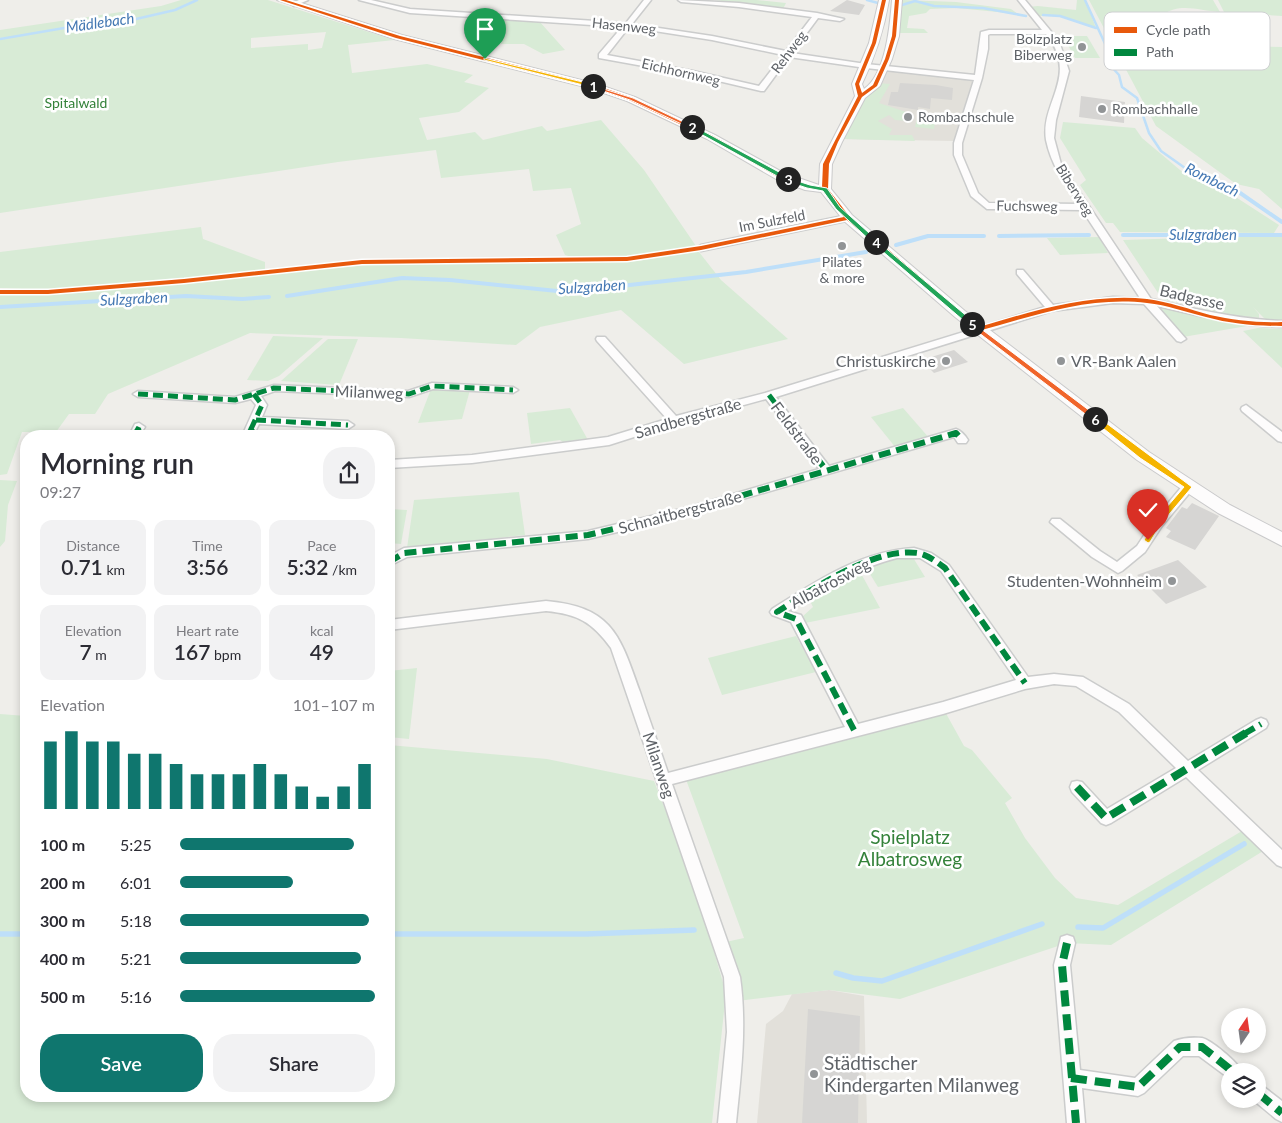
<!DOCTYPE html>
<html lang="en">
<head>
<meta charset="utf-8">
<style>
	:root { --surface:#fff; --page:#f2f2f3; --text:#2b2b33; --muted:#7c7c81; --accent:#0f766e }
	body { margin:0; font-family:Lato,sans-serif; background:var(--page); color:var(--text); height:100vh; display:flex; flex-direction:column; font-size:19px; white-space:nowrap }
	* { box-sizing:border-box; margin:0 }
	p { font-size:16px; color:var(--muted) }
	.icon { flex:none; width:28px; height:28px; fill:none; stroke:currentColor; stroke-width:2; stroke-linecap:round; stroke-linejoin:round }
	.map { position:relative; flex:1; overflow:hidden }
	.drawer { position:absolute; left:20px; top:430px; width:375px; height:672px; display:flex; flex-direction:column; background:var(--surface); border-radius:20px; box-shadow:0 2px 8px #0003 }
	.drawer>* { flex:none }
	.needle { width:32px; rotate:13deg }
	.tools { position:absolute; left:1221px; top:1008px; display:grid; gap:10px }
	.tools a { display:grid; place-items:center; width:45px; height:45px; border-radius:50%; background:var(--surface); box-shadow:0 2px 8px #0003; font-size:25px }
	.pin { position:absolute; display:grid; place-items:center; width:42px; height:42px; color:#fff; margin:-51px -21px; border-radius:50% 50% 50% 0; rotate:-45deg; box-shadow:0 0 5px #0007 }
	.pin .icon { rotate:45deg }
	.km { position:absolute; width:25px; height:25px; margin:-12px; border-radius:50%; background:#222; color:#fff; font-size:14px; line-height:25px; text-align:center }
	.round { display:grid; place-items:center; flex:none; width:52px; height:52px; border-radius:20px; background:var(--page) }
	.head { display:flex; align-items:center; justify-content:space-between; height:85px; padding:0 20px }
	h1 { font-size:28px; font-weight:600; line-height:38px }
	.metrics { display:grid; grid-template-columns:repeat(3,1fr); gap:8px; height:85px; padding:5px 20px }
	.metrics div { display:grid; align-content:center; border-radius:12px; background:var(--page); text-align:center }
	.metrics b { font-size:21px; font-weight:600 }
	.metrics small { font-size:14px; font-weight:400 }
	.metrics p { font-size:14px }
	.chart { height:140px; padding:10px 20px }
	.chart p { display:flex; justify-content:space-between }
	.chart svg { width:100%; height:90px; margin-top:5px; stroke:var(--accent); stroke-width:6 }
	.cta { display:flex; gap:10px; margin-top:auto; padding:10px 20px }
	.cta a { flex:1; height:58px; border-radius:20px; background:var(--accent); color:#fff; font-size:20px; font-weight:600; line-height:58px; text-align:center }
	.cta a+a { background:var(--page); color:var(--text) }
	ul { padding:0 20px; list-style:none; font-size:16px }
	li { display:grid; grid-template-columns:80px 60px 1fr; align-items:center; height:38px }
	li i { height:12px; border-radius:6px; background:var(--accent) }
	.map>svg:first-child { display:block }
	.education { fill:#e2e0da }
	.green { fill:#d8ebd6; fill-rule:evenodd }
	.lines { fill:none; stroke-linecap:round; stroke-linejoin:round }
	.stream-far2 { stroke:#bedff9; stroke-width:2.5 }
	.stream-far1 { stroke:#bedff9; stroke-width:4 }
	.stream { stroke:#bedff9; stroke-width:5.5 }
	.building { fill:#d6d5d3 }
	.street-casing { stroke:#cbcccc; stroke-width:3 }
	.secondary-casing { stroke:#cacacb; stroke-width:2 }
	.street { fill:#fdfcfc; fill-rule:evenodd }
	.secondary { fill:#fdfcfc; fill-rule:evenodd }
	.quiet-far2 { stroke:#00873e; stroke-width:5; stroke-dasharray:10 5; stroke-linecap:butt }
	.quiet-far1 { stroke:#00873e; stroke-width:6; stroke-dasharray:12 6; stroke-linecap:butt }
	.quiet { stroke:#00873e; stroke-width:8; stroke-dasharray:16 8; stroke-linecap:butt }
	.cycleway-casing { stroke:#fff; stroke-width:3 }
	.cycleway { fill:#e8590c; fill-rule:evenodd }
	.split-1 { fill:#f5b400; stroke:#fff }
	.split-2 { fill:#f0652b; stroke:#fff }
	.split-3 { fill:#22a559; stroke:#fff }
	.split-4 { fill:#22a559; stroke:#fff }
	.split-5 { fill:#22a559; stroke:#fff }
	.split-6 { fill:#f0652b; stroke:#fff }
	.split-7 { fill:#f5b400; stroke:#fff }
	.poi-dot { fill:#919496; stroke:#fff; stroke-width:2 }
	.labels { text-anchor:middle; stroke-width:5; stroke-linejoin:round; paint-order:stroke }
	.far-street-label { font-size:14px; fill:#5f6368; stroke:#fff }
	.far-poi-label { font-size:14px; fill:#5f6368; stroke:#fff; text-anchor:start }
	.far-park-label { font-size:14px; fill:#34823a; stroke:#fff }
	.far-water-label { font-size:15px; font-style:italic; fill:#4478b3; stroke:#fff }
	.street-label { font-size:16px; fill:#5f6368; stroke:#fff }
	.poi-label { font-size:16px; fill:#5f6368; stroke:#fff; text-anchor:end }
	.near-park-label { font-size:19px; fill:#34823a; stroke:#fff }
	.near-poi-label { font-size:19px; fill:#5f6368; stroke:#fff; text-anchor:start }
	.key { fill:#fff; stroke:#cfd0d2; stroke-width:1 }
	.key-label { font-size:14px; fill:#5f6368 }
</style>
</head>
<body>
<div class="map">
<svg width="1282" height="1123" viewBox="0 0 1282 1123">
	<rect width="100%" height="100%" fill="#efeeea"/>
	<g class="education">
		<path d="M885,71L973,79L954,141L845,139Z"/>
		<path d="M829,990L864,996L867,1123H757L766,1024L783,1011L792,994Z"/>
	</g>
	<g class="green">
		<path d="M181,0H268L394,40L348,45L352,73L427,64L473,75L464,82L489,88L459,112L419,118L427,140L475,132L483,140L542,126L547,131L601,120L644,170L696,246C660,252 598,266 565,255L556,235L581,224L571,188L533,191L529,169L441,178L436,150L338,162L0,213V39L9,37L0,38V30L161,6ZM326,32L322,48L308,50V44L251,48V38Z"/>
		<path d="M715,0H756L786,3L783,9Z"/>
		<path d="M902,0L956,2L1011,9L1018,14L957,8L930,9L926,13L909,16L907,28L924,29L928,33H898Z"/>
		<path d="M1077,0H1085L1096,28L1060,16H1035L1027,7L1038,6L1076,10Z"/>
		<path d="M1089,0H1213L1220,12C1199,11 1181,2 1162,15V19L1165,25L1190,27L1207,46L1282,47V209L1259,189L1236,184L1156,126Z"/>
		<path d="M1218,0H1282V16L1224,12Z"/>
		<path d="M504,19L539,21L565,50L543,54L524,44H501Z"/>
		<path d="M1063,36H1087L1100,58H1075Z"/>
		<path d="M878,83L890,84L879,103L912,114L910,121L895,120L889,115L878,121L892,129L889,135H912L915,141L844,139L841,137L864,95Z"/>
		<path d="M918,115L936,117L934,129L915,127Z"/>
		<path d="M1063,122L1135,128L1142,138L1186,175L1217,185L1279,225L1274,233L1120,232L1113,223H1106L1080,185L1086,180L1060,138Z"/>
		<path d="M201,227L203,239L265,262V271L46,290L0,288V252Z"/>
		<path d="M1099,237L1108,253L1060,255L1047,238Z"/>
		<path d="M1187,237H1282V320L1268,322L1253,307L1259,314V318L1232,315L1162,299L1123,240L1188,238Z"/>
		<path d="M694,251L699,252L721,280L788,339L684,364L621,310L540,327L516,345L401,338L250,333L108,394L95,414H69L56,432H22L7,474L0,475V293H44L379,264L637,261Z"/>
		<path d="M1154,304L1218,320L1247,324V326L1183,337Z"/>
		<path d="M1258,328L1282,329V368L1243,331Z"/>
		<path d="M273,336L323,338L279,376L268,381L247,380Z"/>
		<path d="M328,339H358L339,385L281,381Z"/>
		<path d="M431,389L470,390L462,419L418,423Z"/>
		<path d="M570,408L588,440L563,442L560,440L531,444L527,413Z"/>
		<path d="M903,408L930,439L896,448L871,417Z"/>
		<path d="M0,480L17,481L8,505L5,541L0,547Z"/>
		<path d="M519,492L525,535L407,548L414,500Z"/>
		<path d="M389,509L407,510L401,544L389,543Z"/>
		<path d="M912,556L925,577L878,587L865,566L878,562Z"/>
		<path d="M858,568L880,608L805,623L802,617L813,607L808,597Z"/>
		<path d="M796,636L816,672L722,695L708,658Z"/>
		<path d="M417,668L409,739L389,737V671Z"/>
		<path d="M943,708L964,746L972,750L1012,798L1005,803L1025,838L1055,878L1076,898L1118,905L1247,828L1268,848L1111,945L1067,943L900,999L829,990L737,1001L721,943L744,938L684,774Z"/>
		<path d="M0,714L26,716V1096H389V745L547,759L654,781L695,886L726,993L712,1123H0Z"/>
	</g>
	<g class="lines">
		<g class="stream-far2">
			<path d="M867,0L878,3"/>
			<path d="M1085,0L1112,59L1110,65L1119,75L1122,87L1137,98L1149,133L1161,151L1185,168L1234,189"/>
			<path d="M902,5L915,1L934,6L983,8L1026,16"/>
			<path d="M1043,15L1060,16L1096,28"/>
			<path d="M0,39L70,27L110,25L175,10L197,0"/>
		</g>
		<g class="stream-far1">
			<path d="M1233,188L1282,222"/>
			<path d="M1123,235H1282"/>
			<path d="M999,236L1089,235"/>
			<path d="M896,245L928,236H984"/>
			<path d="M287,296L402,278L450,280L567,292L746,272L866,252"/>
			<path d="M0,307L186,296L242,299L269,297"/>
		</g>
		<g class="stream">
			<path d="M1078,927L1103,928L1244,844"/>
			<path d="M0,934H26"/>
			<path d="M389,934H586L694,930"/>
			<path d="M836,973L853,978L882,981L1042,924"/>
		</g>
	</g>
	<g class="building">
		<path d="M847,0L865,5L859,15L830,11Z"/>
		<path d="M900,83L936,85L953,88L952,100L931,98L930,109L918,107V110L888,105L891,92H898Z"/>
		<path d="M1081,96L1125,102L1124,123L1079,117Z"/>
		<path d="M954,350L968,362L934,373L925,364L928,358Z"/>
		<path d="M1192,503L1219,516L1195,550L1166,537L1171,531L1166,528L1182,507L1187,509Z"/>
		<path d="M1178,560L1207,587L1166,604L1137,575Z"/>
		<path d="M808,1009L860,1016L858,1123H802Z"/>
	</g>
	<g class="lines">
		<defs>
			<g id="street">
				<path d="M299,0H308L294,6L291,4Z"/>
				<path d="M359,0H371L410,9L626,23L644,0H651L632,24L712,36L786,51L812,17L739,7L681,2L678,0L739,3L817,13L844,19L840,21L818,18L792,53L866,64L975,75L981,32L989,30H1042L1018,0H1025L1059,41L1069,71L1056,120L1054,138L1061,164L1151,299C1194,309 1237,319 1282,321V327C1239,326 1199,316 1157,306L1186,339L1181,342L1177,341L1144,304L1113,303L1052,311L776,397L829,466L956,429C961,431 965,435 968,440L966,443H958L954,437L685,516L588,539L407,557L389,566V556L404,548L588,531L685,508L819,469L766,399L678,423L609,445L472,463L389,468V460L472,455L608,437L667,419L597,341L596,339L597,337H605L676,416L765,393L1045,307L1017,274V270H1023L1053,305L1113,297L1140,298L1082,210L987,209L971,196L954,155V143L974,80L866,68L789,57L764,91H761L693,75L599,58V54L622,27L410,13ZM629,27L712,40L783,55L759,86L693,71L607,55ZM990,34H1046C1080,76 1040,102 1046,140C1051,165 1065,184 1079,204L989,203L978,193L962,155V143L982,78L988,49V35Z"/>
				<path d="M848,215L851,216V220L701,251L696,248L701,245Z"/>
				<path d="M432,383L513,387L518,390L513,393L433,389L409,397L275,391L261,396L267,405L262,417L348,421L354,425L348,429L259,424L253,436H242L256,405L251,399L235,403L138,397L133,394L138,391L235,397L274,385L408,391Z"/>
				<path d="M1246,405L1282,432V442L1278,441L1242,411L1241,409L1242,407Z"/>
				<path d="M139,423L145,427L139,436H129L135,424Z"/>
				<path d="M1188,483L1192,484L1194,487L1192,490L1162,526L1145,552L1122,571L1118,573L1092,557L1050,522L1052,519H1060L1100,551L1117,562L1137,546L1154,520L1184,484Z"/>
				<path d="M914,548L931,553L949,565L1028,677L1054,674L1083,677L1129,704L1188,761L1256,720L1261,718L1266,720L1268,724L1266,728L1198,770L1282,850V867L1277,865L1186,777L1111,823L1106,825L1101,823L1072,792L1070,787L1072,782L1077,781L1082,782L1107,809L1176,768L1119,712L1076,686L1054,684L1025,689L943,714L672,784L740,977C747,1026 741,1074 736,1123H718L727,1032L724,977L611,648C592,622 578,614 546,611L389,630V620L546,601C613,607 620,636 640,692C649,719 659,746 668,773L845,727L791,622L772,615L770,612L772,609C816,581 861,551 914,548ZM897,558H920L941,571L1016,680L943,702L858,724L801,615L788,611C823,589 857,568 897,558Z"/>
				<path d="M1067,935L1073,937L1075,943L1070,965L1080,1070L1135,1078L1174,1041C1182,1038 1193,1037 1202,1038C1211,1040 1238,1062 1241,1071H1230V1079L1199,1056H1183L1144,1093L1138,1096L1082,1088L1085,1123H1067L1054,965L1061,937Z"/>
				<path d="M1258,1084L1264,1087L1282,1101V1122L1276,1119L1252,1099H1258Z"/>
			</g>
			<path id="secondary" d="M277,0H292L402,35L597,84L635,97L715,135L784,173L819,185L820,164L855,96L852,84L869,43L879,0H889C884,30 875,57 862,84L864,89C886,74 890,25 892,0H902L899,36L892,59L880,86L865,98L842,142L832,164L831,189L852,215L965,311L1149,452L1230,505L1282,532V546L1218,513L1137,460L955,317L844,221L821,192L805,190L776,179L707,139L627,101L589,88L394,39Z"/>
		</defs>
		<use href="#street" class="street-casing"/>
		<use href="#secondary" class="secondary-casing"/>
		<use href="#street" class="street"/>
		<use href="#secondary" class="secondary"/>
		<g class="quiet-far2">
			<path d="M138,394L235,400L274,388L409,394L432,386L513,390"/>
			<path d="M769,395L795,429"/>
			<path d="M256,420L348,425"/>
			<path d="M138,429L139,427"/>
			<path d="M251,429L262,405L253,393"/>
		</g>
		<g class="quiet-far1">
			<path d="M794,428L826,470"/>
			<path d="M134,436L139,428"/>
			<path d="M248,436L252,428"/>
			<path d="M389,562L404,553L588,535L685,512L956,433L962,440"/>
			<path d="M854,730L796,619L777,612C813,589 873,547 918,553C928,555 937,562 945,568L1025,683"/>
			<path d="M1244,734L1261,724"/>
		</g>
		<g class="quiet">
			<path d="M1077,787L1106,818L1246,733"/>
			<path d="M1067,943L1062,965L1076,1123"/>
			<path d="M1071,1078L1138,1087L1180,1047H1202L1232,1071"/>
			<path d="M1258,1093L1282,1113"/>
		</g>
		<defs>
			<path id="cycleway" d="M280,0H286L400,36L595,85L633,98L713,136L782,175L810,186L822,187L823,164L858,96L855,84L872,43L882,0H886L876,43L859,84L862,93L873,85L885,59L892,36L895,0H899L896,36L889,59L877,86L862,97L838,142L829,164L828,189L850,217L979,327C1033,311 1090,293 1147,299C1169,302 1189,309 1210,315C1233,320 1258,323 1282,322V326C1257,326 1231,324 1206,317C1186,312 1167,305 1147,303C1088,296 1034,316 978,331L976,330L847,220L701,250L627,261L362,264L184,283L48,294H0V290H48L184,279L362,260L627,257L701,246L844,217L823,190L807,188L778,177L709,138L629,100L591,87L396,38Z"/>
		</defs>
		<use href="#cycleway" class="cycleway-casing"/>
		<use href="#cycleway" class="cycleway"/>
	</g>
	<path class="split-1" d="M484,58L595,85V86L591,87L484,60Z"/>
	<path class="split-2" d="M591,85L633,98L694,127L690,128L630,100L591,87Z"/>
	<path class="split-3" d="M692,125L790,178L791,179L786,181L690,128Z"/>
	<path class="split-4" d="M788,178L810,185L827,188L840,207L878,241V244H874L836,209L823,191L807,188L786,181Z"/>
	<path class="split-5" d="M876,240L975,323V326H970L874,244Z"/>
	<path class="split-6" d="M972,322L1098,417V420H1093L970,326L969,324Z"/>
	<path class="split-7" d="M1093,417H1098L1192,487L1160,525L1150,542L1148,543L1144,540L1155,521L1184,487L1140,458L1093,420Z"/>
	<g class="poi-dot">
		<circle cx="1082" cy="47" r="5"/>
		<circle cx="1102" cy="109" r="5"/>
		<circle cx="908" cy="117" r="5"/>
		<circle cx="842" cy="246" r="5"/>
		<circle cx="946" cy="361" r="5"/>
		<circle cx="1061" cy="361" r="5"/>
		<circle cx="1172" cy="581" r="5"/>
		<circle cx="814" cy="1074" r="5"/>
	</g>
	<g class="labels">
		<g class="far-street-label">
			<text transform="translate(624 26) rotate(6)" y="5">Hasenweg</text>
			<text transform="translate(789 52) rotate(-53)" y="5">Rehweg</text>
			<text transform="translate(681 72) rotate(13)" y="5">Eichhornweg</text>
			<text transform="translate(1075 190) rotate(58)" y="5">Biberweg</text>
			<text transform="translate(1027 206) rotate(1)" y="5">Fuchsweg</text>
			<text transform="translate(772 221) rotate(-11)" y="5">Im Sulzfeld</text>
		</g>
		<g class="far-poi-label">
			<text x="1072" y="44" text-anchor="end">Bolzplatz<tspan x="1072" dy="16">Biberweg</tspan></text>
			<text x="1112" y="114">Rombachhalle</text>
			<text x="918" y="122">Rombachschule</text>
			<text x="842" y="267" text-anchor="middle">Pilates<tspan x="842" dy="16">&amp; more</tspan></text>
		</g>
		<g class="far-park-label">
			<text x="76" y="108">Spitalwald</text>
		</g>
		<g class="far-water-label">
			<text transform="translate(100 23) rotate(-8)" y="5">Mädlebach</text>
			<text transform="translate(1212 180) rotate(26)" y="5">Rombach</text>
			<text x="1203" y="240">Sulzgraben</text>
			<text transform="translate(592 287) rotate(-4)" y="5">Sulzgraben</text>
			<text transform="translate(134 299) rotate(-3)" y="5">Sulzgraben</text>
		</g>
		<g class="street-label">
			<text transform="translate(1192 297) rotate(13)" y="6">Badgasse</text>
			<text transform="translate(369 392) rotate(2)" y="6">Milanweg</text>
			<text transform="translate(688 418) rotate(-16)" y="6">Sandbergstraße</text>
			<text transform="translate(797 433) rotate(53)" y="6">Feldstraße</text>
			<text transform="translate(680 512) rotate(-15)" y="6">Schnaitbergstraße</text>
			<text transform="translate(830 583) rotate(-28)" y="6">Albatrosweg</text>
			<text transform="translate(659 765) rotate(71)" y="6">Milanweg</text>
		</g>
		<g class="poi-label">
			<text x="936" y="367">Christuskirche</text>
			<text x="1071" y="367" text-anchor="start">VR-Bank Aalen</text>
			<text x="1162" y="587">Studenten-Wohnheim</text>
		</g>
		<g class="near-park-label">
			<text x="910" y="844">Spielplatz<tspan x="910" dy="22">Albatrosweg</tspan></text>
		</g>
		<g class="near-poi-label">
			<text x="824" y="1070">Städtischer<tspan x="824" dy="22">Kindergarten Milanweg</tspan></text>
		</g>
	</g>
	<rect x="1104" y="12" width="166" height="58" rx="8" class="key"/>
	<rect x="1114" y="27" width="23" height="6" fill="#e8590c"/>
	<rect x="1114" y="49" width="23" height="7" fill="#00873e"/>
	<g class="key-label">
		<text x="1146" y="35">Cycle path</text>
		<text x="1146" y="57">Path</text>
	</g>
</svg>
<div class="tools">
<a><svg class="needle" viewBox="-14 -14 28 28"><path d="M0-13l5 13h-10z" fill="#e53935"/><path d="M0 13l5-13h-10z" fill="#7c7c81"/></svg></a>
<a><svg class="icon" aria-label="layers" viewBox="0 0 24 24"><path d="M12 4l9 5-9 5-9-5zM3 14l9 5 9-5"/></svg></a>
</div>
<div class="pin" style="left:485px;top:59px;background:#1e9e55"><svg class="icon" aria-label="arrive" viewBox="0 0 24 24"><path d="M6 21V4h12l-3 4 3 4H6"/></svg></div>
<div class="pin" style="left:1148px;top:540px;background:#d93025"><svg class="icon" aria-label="check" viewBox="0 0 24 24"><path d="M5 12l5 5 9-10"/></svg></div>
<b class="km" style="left:593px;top:86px">1</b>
<b class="km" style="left:692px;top:127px">2</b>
<b class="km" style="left:788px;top:179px">3</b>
<b class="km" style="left:876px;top:242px">4</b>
<b class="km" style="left:972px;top:324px">5</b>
<b class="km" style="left:1095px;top:419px">6</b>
<section class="drawer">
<div class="head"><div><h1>Morning run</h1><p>09:27</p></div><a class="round"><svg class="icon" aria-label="share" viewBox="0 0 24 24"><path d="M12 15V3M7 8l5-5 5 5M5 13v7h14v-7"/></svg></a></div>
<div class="metrics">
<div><p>Distance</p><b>0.71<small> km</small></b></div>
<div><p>Time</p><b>3:56</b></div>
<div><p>Pace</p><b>5:32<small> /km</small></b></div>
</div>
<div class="metrics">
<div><p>Elevation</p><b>7<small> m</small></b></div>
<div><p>Heart rate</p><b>167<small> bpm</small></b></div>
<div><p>kcal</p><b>49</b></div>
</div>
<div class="chart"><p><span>Elevation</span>101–107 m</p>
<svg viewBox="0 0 160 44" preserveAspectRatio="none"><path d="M5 44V11M15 44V6M25 44V11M35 44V11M45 44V17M55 44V17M65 44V22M75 44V27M85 44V27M95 44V27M105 44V22M115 44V27M125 44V33M135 44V38M145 44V33M155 44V22"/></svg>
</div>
<ul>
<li><b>100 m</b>5:25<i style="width:89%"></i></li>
<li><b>200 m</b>6:01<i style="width:58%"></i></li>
<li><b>300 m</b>5:18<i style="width:97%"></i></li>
<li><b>400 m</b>5:21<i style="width:93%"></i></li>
<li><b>500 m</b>5:16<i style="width:100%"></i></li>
</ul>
<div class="cta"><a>Save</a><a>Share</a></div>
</section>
</div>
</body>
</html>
